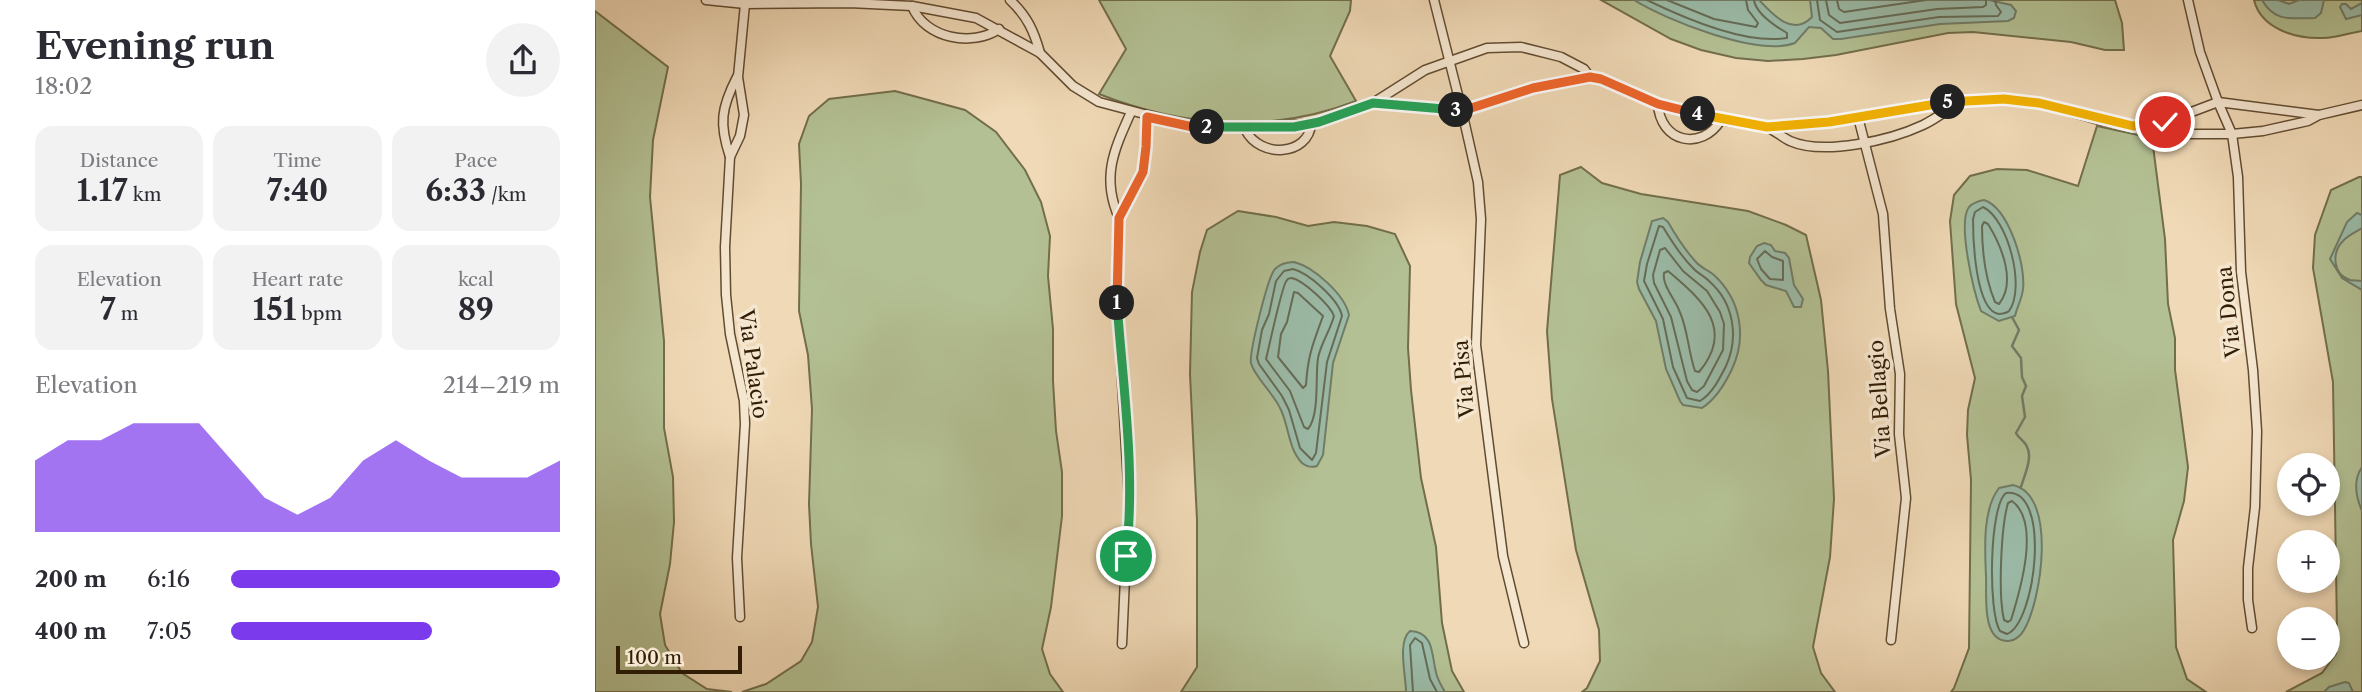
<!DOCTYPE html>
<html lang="en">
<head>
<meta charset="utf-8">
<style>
	:root { --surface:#fff; --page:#f2f2f3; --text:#2b2b33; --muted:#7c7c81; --accent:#7c3aed }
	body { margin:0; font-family:"Libre Caslon Text",serif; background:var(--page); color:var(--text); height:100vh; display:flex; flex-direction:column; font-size:26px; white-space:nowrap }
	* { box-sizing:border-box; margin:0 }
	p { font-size:23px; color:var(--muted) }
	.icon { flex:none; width:38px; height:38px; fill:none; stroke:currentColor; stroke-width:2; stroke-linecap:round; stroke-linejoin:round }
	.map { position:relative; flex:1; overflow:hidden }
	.side { display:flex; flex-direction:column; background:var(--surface); width:595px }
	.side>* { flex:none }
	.tools { position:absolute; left:1682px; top:453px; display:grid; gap:14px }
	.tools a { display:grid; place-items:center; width:63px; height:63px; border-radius:50%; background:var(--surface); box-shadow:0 4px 10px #0003; font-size:35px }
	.scale { position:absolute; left:21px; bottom:18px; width:126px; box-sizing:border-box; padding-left:7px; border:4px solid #321d05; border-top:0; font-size:19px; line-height:24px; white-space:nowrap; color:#321d05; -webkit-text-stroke:5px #f5e6d0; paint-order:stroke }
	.pin { position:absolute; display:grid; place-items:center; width:60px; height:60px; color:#fff; margin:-30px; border:4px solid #fff; border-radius:50%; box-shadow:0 2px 7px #0007 }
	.km { position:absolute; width:35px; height:35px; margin:-18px; border-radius:50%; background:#222; color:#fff; font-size:19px; line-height:35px; text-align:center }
	.round { display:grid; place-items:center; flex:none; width:74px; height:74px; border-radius:37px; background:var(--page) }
	.overview { display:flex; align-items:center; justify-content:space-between; height:119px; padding:0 35px }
	h1 { font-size:38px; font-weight:800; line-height:52px }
	.figures { display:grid; grid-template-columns:repeat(3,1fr); gap:10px; height:119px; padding:7px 35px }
	.figures div { display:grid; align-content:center; border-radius:18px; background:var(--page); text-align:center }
	.figures b { font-size:30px; font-weight:800 }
	.figures small { font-size:19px; font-weight:400 }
	.figures p { font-size:19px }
	.chart { height:196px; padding:14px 35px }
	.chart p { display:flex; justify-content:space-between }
	.chart svg { width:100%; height:126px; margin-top:7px; fill:var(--accent); opacity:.7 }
	ul { padding:0 35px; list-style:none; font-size:23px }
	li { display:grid; grid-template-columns:112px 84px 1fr; align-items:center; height:52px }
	li i { height:18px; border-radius:9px; background:var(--accent) }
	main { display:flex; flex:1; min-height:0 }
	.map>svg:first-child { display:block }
	.green { fill:#b3c093; stroke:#726e4c; stroke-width:2 }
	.water { fill:#9bbba8; stroke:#717c67; stroke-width:2 }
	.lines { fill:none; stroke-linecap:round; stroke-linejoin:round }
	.shore { stroke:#666c56; stroke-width:2 }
	.stream { stroke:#717c67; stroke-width:2.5 }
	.street-casing { stroke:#624c31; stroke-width:11 }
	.street { stroke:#f5e6d0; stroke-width:8 }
	.split-1-casing { stroke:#fff; stroke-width:14 }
	.split-2-casing { stroke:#fff; stroke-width:14 }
	.split-3-casing { stroke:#fff; stroke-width:14 }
	.split-4-casing { stroke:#fff; stroke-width:14 }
	.split-5-casing { stroke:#fff; stroke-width:14 }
	.split-6-casing { stroke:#fff; stroke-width:14 }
	.split-1 { stroke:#22a559; stroke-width:9 }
	.split-2 { stroke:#f0652b; stroke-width:9 }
	.split-3 { stroke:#22a559; stroke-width:9 }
	.split-4 { stroke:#f0652b; stroke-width:9 }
	.split-5 { stroke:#f5b400; stroke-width:9 }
	.split-6 { stroke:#f5b400; stroke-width:9 }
	.labels { text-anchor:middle; stroke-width:7; stroke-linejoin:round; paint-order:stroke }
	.street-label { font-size:21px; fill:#321d05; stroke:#f5e6d0 }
</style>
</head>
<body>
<main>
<section class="side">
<div class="overview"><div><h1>Evening run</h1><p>18:02</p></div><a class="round"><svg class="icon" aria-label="share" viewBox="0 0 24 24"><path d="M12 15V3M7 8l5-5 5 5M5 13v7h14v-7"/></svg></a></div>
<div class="figures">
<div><p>Distance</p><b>1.17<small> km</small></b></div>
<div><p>Time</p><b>7:40</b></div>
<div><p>Pace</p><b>6:33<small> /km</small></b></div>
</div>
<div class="figures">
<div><p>Elevation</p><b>7<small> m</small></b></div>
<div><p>Heart rate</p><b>151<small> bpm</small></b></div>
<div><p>kcal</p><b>89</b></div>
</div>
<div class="chart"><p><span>Elevation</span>214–219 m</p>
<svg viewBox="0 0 160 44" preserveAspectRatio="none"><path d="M0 44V19L10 12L20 12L30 6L40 6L50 6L60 19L70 32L80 38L90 32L100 19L110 12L120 19L130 25L140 25L150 25L160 19V44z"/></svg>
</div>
<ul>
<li><b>200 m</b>6:16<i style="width:100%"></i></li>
<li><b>400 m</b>7:05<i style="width:61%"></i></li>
</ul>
</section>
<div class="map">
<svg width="1767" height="692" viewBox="0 0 1767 692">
	<rect width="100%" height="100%" fill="#f0d9b6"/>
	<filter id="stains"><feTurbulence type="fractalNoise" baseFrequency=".00286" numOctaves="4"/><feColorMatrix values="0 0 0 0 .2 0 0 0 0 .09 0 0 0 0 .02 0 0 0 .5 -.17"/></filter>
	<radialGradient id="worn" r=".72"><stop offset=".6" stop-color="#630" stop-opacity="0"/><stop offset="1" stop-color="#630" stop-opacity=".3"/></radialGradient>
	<g class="green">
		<path d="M504,0H756L755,11L735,56L761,101C677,134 587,127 504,94L531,49Z"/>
		<path d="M1006,0H1520L1527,23L1529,50H1510L1476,42L1378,32L1353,33L1241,55L1208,59L1173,61L1141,58L1106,50L1076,39Z"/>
		<path d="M1659,0H1767V31C1754,33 1741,38 1728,38C1701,39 1666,29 1659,0Z"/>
		<path d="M0,11L73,67L58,140L55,197L69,341V428L78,477L79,522L75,564L65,614L70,645L87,673L112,689L137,692H0Z"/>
		<path d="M300,91L370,110L401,132L430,170L446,202L455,236L453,276L458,329V381L461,431L467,472V516L456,607L447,649L455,674L468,692H147L171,684L206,661L217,642L223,607L216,544L214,504L217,409L213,355L204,311L206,184L204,144L214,116L234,99Z"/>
		<path d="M1502,126L1557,138L1570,239L1573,304L1580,338V370L1593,467L1589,501L1578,540L1581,647L1592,679L1611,692H1356L1359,688L1374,648L1376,480L1372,435L1373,410L1380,378L1361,304L1355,221L1359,195L1375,176L1402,169L1432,170L1483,186Z"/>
		<path d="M986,167L1007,183L1046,194L1153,211L1191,225L1211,235L1226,300L1233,371L1239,499L1235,557L1218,647L1226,673L1240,692H987L992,688L1005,661L1004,630L981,550L957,399L952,331L965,175Z"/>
		<path d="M1764,177H1767V692H1691L1727,673L1741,654L1742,630L1738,382L1718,268L1720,235L1736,190Z"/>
		<path d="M643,211L681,217L713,226L739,222L772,226L800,234L815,266L813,348L816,390L826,478L841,547L847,623L857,671L869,692H586L602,667V520L595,374L597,292L605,252L612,230Z"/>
	</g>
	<g class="water">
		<path d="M1039,0H1164C1178,15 1198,37 1217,17L1215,0H1394L1416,5L1421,11L1419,18L1413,21L1345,24L1246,39H1238L1226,28L1214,27L1200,43C1163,57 1071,20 1039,0Z"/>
		<path d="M1667,0H1683L1694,4L1704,0H1729L1726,13L1720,18C1697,18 1680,23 1667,0Z"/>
		<path d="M1767,3V15L1751,19L1745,7L1747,4H1751L1756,9Z"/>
		<path d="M1389,200C1414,208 1431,266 1428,289C1427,299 1422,307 1420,316L1404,321L1386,311C1379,293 1362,223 1374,207C1378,203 1383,201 1389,200Z"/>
		<path d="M1762,213L1767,215V228C1761,232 1753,235 1748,241C1737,252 1737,274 1755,280C1759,281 1763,280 1767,281V290L1747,278L1735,259L1752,222Z"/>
		<path d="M1068,218L1073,222C1081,236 1090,250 1101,262C1106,268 1113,270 1119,275C1146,300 1152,337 1137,369C1130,384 1121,399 1107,408L1088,405L1085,401L1071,369L1061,321L1044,289L1042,282L1045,262L1057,221Z"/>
		<path d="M1169,243L1176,245L1180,251L1190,253L1194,258L1199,285L1208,299L1206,307H1199L1191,291L1171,285L1166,280L1154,263L1155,257L1162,246Z"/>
		<path d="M699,262C719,267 750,295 754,315L738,363L728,455L722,466C716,468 712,467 707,463C693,449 694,425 685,408C678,393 659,376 656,363C654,353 673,276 680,269C685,264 692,262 699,262Z"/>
		<path d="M1767,467V511C1761,497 1758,480 1767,467Z"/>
		<path d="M1418,485C1463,495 1446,602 1429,630C1426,636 1418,642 1412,641C1386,640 1392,594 1391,577C1390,550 1387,510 1404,488Z"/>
		<path d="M815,631C841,632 836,658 842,676C844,682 847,687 850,692H811C811,675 802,642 815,631Z"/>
		<path d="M1750,682L1754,683L1758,692H1729L1734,687Z"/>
	</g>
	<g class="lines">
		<g class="shore">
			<path d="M1052,0C1089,18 1150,45 1192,38V33C1180,26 1161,14 1159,0"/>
			<path d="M1072,0L1119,19L1161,27L1163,23L1153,10L1151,0"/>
			<path d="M1222,0L1225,20L1242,32L1344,17L1403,16L1406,12L1401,5L1400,0"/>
			<path d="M1231,0L1234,15L1245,23L1342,9L1388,7L1391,5V0"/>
			<path d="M1242,0L1244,9L1249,12L1331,0"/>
			<path d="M1388,207C1413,219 1431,288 1414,311C1412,313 1406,314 1404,314C1380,311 1378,237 1378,219L1380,212Z"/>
			<path d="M1389,222L1393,224C1406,245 1422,282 1404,304L1400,302C1390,278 1387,252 1387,226Z"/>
			<path d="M1064,226L1068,227C1077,242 1085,255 1097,267C1102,273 1109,276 1114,281C1139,303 1144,337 1131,366C1125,378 1117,394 1105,401L1092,398L1078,367L1068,319L1049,281L1052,264Z"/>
			<path d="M1070,248L1088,271L1112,291L1125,312L1129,324L1128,350L1109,386L1102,392L1097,390L1092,381L1076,317L1059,283L1058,275L1065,250Z"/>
			<path d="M1170,251L1177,257L1188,261V280L1175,279L1166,269L1162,259Z"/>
			<path d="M698,269C714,273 744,300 747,316L732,362L721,453L717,460L705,448L694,410L687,396L664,364L662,358L667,330L674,314L681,281L689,271Z"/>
			<path d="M1073,271C1106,299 1141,328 1104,372L1100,371C1093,351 1093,329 1084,310C1079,298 1067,285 1069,273Z"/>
			<path d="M697,278C709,281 735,305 739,316C735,331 726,343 723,358C720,377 725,414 713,429L709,427L695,391L671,359C674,348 687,284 692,280C693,278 695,278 697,278Z"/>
			<path d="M699,292L703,293L728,316C718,344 713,354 711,385L708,388L683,357L686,334L692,322Z"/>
			<path d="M1411,493C1457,487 1441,623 1412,634L1405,631C1393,613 1394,506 1411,493Z"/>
			<path d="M1417,501C1446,522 1425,591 1416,620L1413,622L1409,620C1403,595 1406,527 1413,503Z"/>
			<path d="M818,692L815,645L820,638L827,643L835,679L842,692"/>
		</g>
		<path class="stream" d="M1417,317L1424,330L1417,346L1426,358L1427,377L1431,386L1427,396L1430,417L1421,433C1424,439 1430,441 1432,447C1438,458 1429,476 1426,487"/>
		<defs>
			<g id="street">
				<path d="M111,0L150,4L254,3L317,6L381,18L445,53L478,86L504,102L598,127L674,128L724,122L778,103L830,70L892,48L926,47L966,57L989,69L995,77"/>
				<path d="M415,0C432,16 439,31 445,53"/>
				<path d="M839,0L867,111L883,182L886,219L881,345L908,556L929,643"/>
				<path d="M1593,0L1605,52L1623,102L1637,134L1643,177L1646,272L1658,370L1662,431L1660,507L1653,568V600L1657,628"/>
				<path d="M317,6C330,39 378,47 404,29"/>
				<path d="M778,103L867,111L938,88L995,77L1006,79L1063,104L1126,120L1172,127L1234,122L1344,102L1409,99L1444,103L1504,120L1585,134H1637L1668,131L1713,121L1724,115L1767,105"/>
				<path d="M1063,104C1065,142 1106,152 1126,120"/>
				<path d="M1263,117L1288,214L1295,309L1305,374L1304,434L1311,498L1296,640"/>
				<path d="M1546,125L1570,122L1623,102L1724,115"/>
				<path d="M1172,127C1180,131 1187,137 1195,141C1229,156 1296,140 1328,125C1341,119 1353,109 1365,102"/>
				<path d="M650,129C665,160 714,155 716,124"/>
				<path d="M135,157C124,124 126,108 142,77"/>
				<path d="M524,218C506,177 519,150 536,112"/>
				<path d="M145,617L142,558L150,424L149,401L135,334L131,295L130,247L135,157L145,136L149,115L143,77L150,4"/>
				<path d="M527,644L531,556L535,518L522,297V254L524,218L548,172L552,116"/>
			</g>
		</defs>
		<use href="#street" class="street-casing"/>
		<use href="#street" class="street"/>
	</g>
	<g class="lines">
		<defs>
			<path id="split-1" d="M522,303C528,387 541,473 531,556"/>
			<path id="split-2" d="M522,303L524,218L548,172L551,147L552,117L598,127H612"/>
			<path id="split-3" d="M612,127H699L724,122L778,103L861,110"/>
			<path id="split-4" d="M861,110L867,111L938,88L995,77L1006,79L1063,104L1103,114"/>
			<path id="split-5" d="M1103,114L1172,127L1234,122L1353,102"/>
			<path id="split-6" d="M1353,102L1409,99L1444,103L1538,126L1570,122"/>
		</defs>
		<use href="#split-1" class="split-1-casing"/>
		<use href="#split-2" class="split-2-casing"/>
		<use href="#split-3" class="split-3-casing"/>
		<use href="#split-4" class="split-4-casing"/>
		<use href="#split-5" class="split-5-casing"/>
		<use href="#split-6" class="split-6-casing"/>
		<use href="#split-1" class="split-1"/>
		<use href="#split-2" class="split-2"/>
		<use href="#split-3" class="split-3"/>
		<use href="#split-4" class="split-4"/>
		<use href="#split-5" class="split-5"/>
		<use href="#split-6" class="split-6"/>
	</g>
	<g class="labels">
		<g class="street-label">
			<text transform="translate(1634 312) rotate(-96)" y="7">Via Dona</text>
			<text transform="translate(158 364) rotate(82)" y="7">Via Palacio</text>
			<text transform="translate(869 379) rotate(-95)" y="7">Via Pisa</text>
			<text transform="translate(1285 399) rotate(-94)" y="7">Via Bellagio</text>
		</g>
	</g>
	<rect width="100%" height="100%" filter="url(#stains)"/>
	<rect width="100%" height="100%" fill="url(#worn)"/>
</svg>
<div class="tools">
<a><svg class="icon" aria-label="locate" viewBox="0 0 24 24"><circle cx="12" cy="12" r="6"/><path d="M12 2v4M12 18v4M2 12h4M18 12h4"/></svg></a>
<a>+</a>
<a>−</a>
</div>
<div class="scale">100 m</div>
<div class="pin" style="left:531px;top:556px;background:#1e9e55"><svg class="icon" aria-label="arrive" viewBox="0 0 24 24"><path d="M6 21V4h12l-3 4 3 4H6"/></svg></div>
<div class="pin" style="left:1570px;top:122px;background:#d93025"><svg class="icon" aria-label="check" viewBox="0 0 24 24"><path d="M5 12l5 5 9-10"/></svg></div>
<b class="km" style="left:522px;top:303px">1</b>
<b class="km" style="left:612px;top:127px">2</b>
<b class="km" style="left:861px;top:110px">3</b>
<b class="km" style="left:1103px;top:114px">4</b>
<b class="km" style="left:1353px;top:102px">5</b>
</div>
</main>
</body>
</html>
